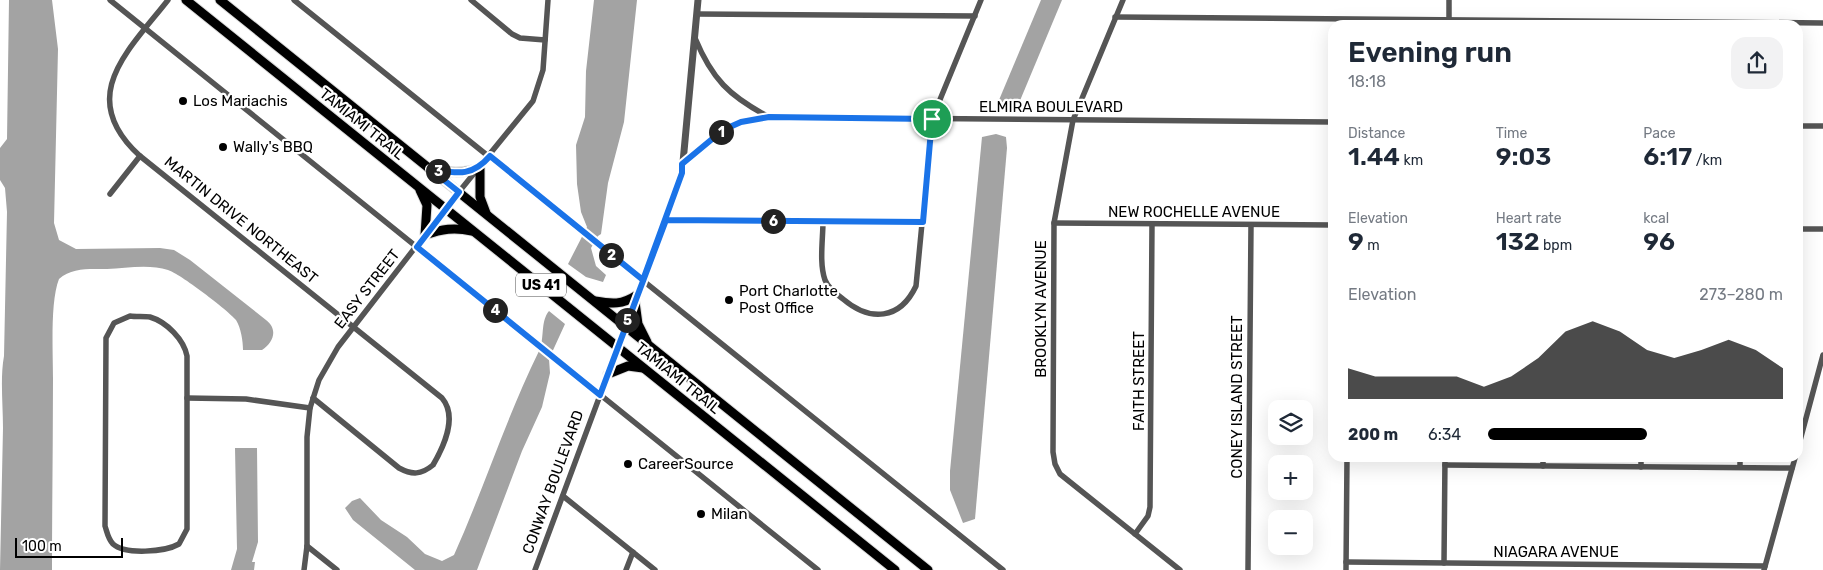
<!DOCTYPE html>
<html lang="en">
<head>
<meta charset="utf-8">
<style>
	:root { --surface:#fff; --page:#f2f2f3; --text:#1f2937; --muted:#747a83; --accent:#000 }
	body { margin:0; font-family:Rubik,sans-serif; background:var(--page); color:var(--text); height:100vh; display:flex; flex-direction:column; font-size:19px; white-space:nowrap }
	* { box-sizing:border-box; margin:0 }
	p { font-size:16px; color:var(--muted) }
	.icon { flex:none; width:28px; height:28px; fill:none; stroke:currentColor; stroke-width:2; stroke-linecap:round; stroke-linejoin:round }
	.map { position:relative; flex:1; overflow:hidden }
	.sheet { position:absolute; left:1328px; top:20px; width:475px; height:442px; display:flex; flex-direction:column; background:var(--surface); border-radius:15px; box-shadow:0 5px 20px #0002 }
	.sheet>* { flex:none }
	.fabs { position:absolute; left:1268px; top:400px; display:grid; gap:10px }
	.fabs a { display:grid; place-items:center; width:45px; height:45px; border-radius:10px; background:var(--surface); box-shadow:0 5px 20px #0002; font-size:25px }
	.scale { position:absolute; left:15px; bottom:12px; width:108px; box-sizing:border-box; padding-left:5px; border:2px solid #000; border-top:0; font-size:14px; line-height:18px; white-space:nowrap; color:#000; -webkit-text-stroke:4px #fff; paint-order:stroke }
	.pin { position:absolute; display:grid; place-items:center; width:42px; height:42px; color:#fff; margin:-21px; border:2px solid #fff; border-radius:50%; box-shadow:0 1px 5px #0007 }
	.km { position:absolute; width:25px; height:25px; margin:-12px; border-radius:50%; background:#222; color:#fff; font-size:14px; line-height:25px; text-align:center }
	.round { display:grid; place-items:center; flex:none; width:52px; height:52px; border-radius:15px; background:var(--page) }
	.head { display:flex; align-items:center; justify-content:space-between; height:85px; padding:0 20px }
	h1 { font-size:28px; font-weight:600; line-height:38px }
	.stats { display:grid; grid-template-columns:repeat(3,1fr); gap:8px; height:85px; padding:5px 20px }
	.stats div { display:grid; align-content:center }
	.stats b { font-size:25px; font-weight:600 }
	.stats small { font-size:14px; font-weight:400 }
	.stats p { font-size:14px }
	.chart { height:140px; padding:10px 20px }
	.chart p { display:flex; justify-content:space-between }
	.chart svg { width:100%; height:90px; margin-top:5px; fill:var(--accent); opacity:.7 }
	ul { padding:0 20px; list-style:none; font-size:16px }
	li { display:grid; grid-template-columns:80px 60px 1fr; align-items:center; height:38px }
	li i { height:12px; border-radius:6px; background:var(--accent) }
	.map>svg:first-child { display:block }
	.water { fill:#a3a3a3 }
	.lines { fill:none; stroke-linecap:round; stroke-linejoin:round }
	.primary-casing { stroke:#dbdbdb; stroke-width:11 }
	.minor { stroke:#555; stroke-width:5.5 }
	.tertiary { stroke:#555; stroke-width:7 }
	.primary { stroke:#000; stroke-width:9 }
	.route-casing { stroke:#fff; stroke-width:10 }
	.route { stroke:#1a73e8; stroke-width:6 }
	.poi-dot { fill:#000; stroke:#fff; stroke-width:2 }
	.labels { text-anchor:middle; stroke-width:4.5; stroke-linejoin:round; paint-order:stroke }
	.shield { fill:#fff; stroke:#4c4c4c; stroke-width:1 }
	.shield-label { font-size:14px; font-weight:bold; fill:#000 }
	.poi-label { font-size:15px; fill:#000; stroke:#fff; text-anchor:start }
	.street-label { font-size:15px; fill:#000; stroke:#fff }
</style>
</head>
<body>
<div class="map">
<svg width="1823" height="570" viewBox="0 0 1823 570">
	<rect width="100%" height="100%" fill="#fff"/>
	<g class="water">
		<path d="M9,0H52L58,49L54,223L59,240L76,249L160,248L174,250L190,260L266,320C278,329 274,342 262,350H243C243,341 241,328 236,320C229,311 179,273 168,270C150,264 126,268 107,269C91,269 72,267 59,279C50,302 53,352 53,378C53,442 52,506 52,570H0L3,428C3,404 0,378 4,356L7,212L5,188L0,180V148L7,139Z"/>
		<path d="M594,0H637L624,122L608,183L601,234L598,236L591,248L596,266L606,275L603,282L586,277L568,264L587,227L581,212L577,184L576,145L585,117L586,71Z"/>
		<path d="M1041,0H1062L1019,103L1010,109L1003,108L999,100Z"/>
		<path d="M996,134L1006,137L1007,148L975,519L963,523L950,490V471L982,137Z"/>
		<path d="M549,311L565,324L549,359L550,373L542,407L522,451L477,570H415L353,520L345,508L352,501L360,498L381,520L407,537L425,554L442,561L454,555C484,488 507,416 539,351C545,338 540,322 549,311Z"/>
		<path d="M235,448H257L258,542L252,562H255L254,570H231L237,549Z"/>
	</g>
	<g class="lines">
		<defs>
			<g id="primary">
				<path d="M186,0L895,570"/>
				<path d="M220,0L928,570"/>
				<path d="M430,169C448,172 462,174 480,168V197L486,213"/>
				<path d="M420,190L427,205L425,235C442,229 454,227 472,231"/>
				<path d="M595,301C612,304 622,305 637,295"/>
				<path d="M635,302L638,324L647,342"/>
				<path d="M608,374L628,366L643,368"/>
			</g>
		</defs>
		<use href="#primary" class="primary-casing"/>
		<g class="minor">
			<path d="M110,0L818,570"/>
			<path d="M168,0C128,51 75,97 140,156L442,398C458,417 444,446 433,465C421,475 412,475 399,468L313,398"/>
			<path d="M294,0L1003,570"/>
			<path d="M471,0L512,34L520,38L545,40"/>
			<path d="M1123,0L1073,120L1054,223L1053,452L1055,464L1060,474L1180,570"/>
			<path d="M697,14L975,16"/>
			<path d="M1115,17L1823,23"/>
			<path d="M1449,25V0"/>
			<path d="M695,38C712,79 729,96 769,117"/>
			<path d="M1798,126H1823"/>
			<path d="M683,164L723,130L741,122L769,117L1332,122"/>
			<path d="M110,194L140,156"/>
			<path d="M666,220L923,222"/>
			<path d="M823,221C823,239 819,263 825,280C828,288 836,294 843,299C870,322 900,320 916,286L932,119L981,0"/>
			<path d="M1054,223L1332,225"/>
			<path d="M1798,229H1823"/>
			<path d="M130,316C136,317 144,316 150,317C167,322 184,340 187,356V529L179,544C165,552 125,555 113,544C108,539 107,532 105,526L106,338L114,323Z"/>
			<path d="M187,398L246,399L310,408"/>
			<path d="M1798,448L1823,355"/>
			<path d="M1445,465L1792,468"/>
			<path d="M1543,466V458"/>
			<path d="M1641,467V458"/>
			<path d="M1740,467V458"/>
			<path d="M563,496L655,570"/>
			<path d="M1135,534L1148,516L1150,507L1152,224"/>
			<path d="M307,546L337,570"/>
			<path d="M1346,562L1765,566"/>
			<path d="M1444,563L1445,458"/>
			<path d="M304,570L307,546V437L310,408L319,380L338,347L445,209L533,101L543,70L548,0"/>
			<path d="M535,570L618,347"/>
			<path d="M626,570L633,552"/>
			<path d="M1248,570L1251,225"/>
			<path d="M1346,570L1347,458"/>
			<path d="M1764,570L1795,458"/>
		</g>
		<path class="tertiary" d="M618,347L682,173L698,0"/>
		<use href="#primary" class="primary"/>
	</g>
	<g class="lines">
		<defs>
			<path id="route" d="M932,119L769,117L741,122L723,130L682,164V173L643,280L490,156C471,178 456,173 430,169L459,192L417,247L600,395L666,220L923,222L932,119"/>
		</defs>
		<use href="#route" class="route-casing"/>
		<use href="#route" class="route"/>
	</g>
	<g class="poi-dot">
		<circle cx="183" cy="101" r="5"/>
		<circle cx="223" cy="147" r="5"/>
		<circle cx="729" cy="300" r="5"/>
		<circle cx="628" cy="464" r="5"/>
		<circle cx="701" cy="514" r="5"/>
	</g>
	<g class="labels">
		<rect class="shield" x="516" y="273.5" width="50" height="23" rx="4"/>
		<g class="shield-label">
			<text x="541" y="290">US 41</text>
		</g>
		<g class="poi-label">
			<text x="193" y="106">Los Mariachis</text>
			<text x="233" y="152">Wally's BBQ</text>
			<text x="739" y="296">Port Charlotte<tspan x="739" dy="17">Post Office</tspan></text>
			<text x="638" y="469">CareerSource</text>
			<text x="711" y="519">Milan</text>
		</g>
		<g class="street-label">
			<text x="1051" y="112">ELMIRA BOULEVARD</text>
			<text transform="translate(362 124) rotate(39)" y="5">TAMIAMI TRAIL</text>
			<text x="1194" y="217">NEW ROCHELLE AVENUE</text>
			<text transform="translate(241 220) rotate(39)" y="5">MARTIN DRIVE NORTHEAST</text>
			<text transform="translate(367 289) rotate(-52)" y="5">EASY STREET</text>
			<text transform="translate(1041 309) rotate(-90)" y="5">BROOKLYN AVENUE</text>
			<text transform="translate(678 378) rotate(39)" y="5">TAMIAMI TRAIL</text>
			<text transform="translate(1139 381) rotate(-90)" y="5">FAITH STREET</text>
			<text transform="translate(1237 397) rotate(-90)" y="5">CONEY ISLAND STREET</text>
			<text transform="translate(553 482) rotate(-70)" y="5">CONWAY BOULEVARD</text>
			<text x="1556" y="557">NIAGARA AVENUE</text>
		</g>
	</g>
</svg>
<div class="fabs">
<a><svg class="icon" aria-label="layers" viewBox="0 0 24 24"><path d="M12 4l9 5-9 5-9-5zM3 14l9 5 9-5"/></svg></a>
<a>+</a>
<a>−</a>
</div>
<div class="scale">100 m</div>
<div class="pin" style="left:932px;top:119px;background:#1e9e55"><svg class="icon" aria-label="arrive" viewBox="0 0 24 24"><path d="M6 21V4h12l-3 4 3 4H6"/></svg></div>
<b class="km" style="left:721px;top:132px">1</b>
<b class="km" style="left:611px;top:255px">2</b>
<b class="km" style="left:438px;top:171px">3</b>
<b class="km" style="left:495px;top:310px">4</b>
<b class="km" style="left:627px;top:320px">5</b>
<b class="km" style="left:773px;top:221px">6</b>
<section class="sheet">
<div class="head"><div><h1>Evening run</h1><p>18:18</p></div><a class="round"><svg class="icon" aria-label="share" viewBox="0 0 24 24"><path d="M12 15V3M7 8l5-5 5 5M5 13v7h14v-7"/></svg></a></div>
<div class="stats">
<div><p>Distance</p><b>1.44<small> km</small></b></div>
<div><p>Time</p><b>9:03</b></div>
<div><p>Pace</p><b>6:17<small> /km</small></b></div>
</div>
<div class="stats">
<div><p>Elevation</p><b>9<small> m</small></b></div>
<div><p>Heart rate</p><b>132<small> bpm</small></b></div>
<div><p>kcal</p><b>96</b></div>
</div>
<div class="chart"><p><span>Elevation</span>273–280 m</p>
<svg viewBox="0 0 160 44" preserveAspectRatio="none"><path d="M0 44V29L10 33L20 33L30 33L40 33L50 38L60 33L70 24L80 11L90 6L100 11L110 20L120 24L130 20L140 15L150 20L160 29V44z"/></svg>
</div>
<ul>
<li><b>200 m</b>6:34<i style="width:54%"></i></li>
</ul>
</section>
</div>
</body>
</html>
